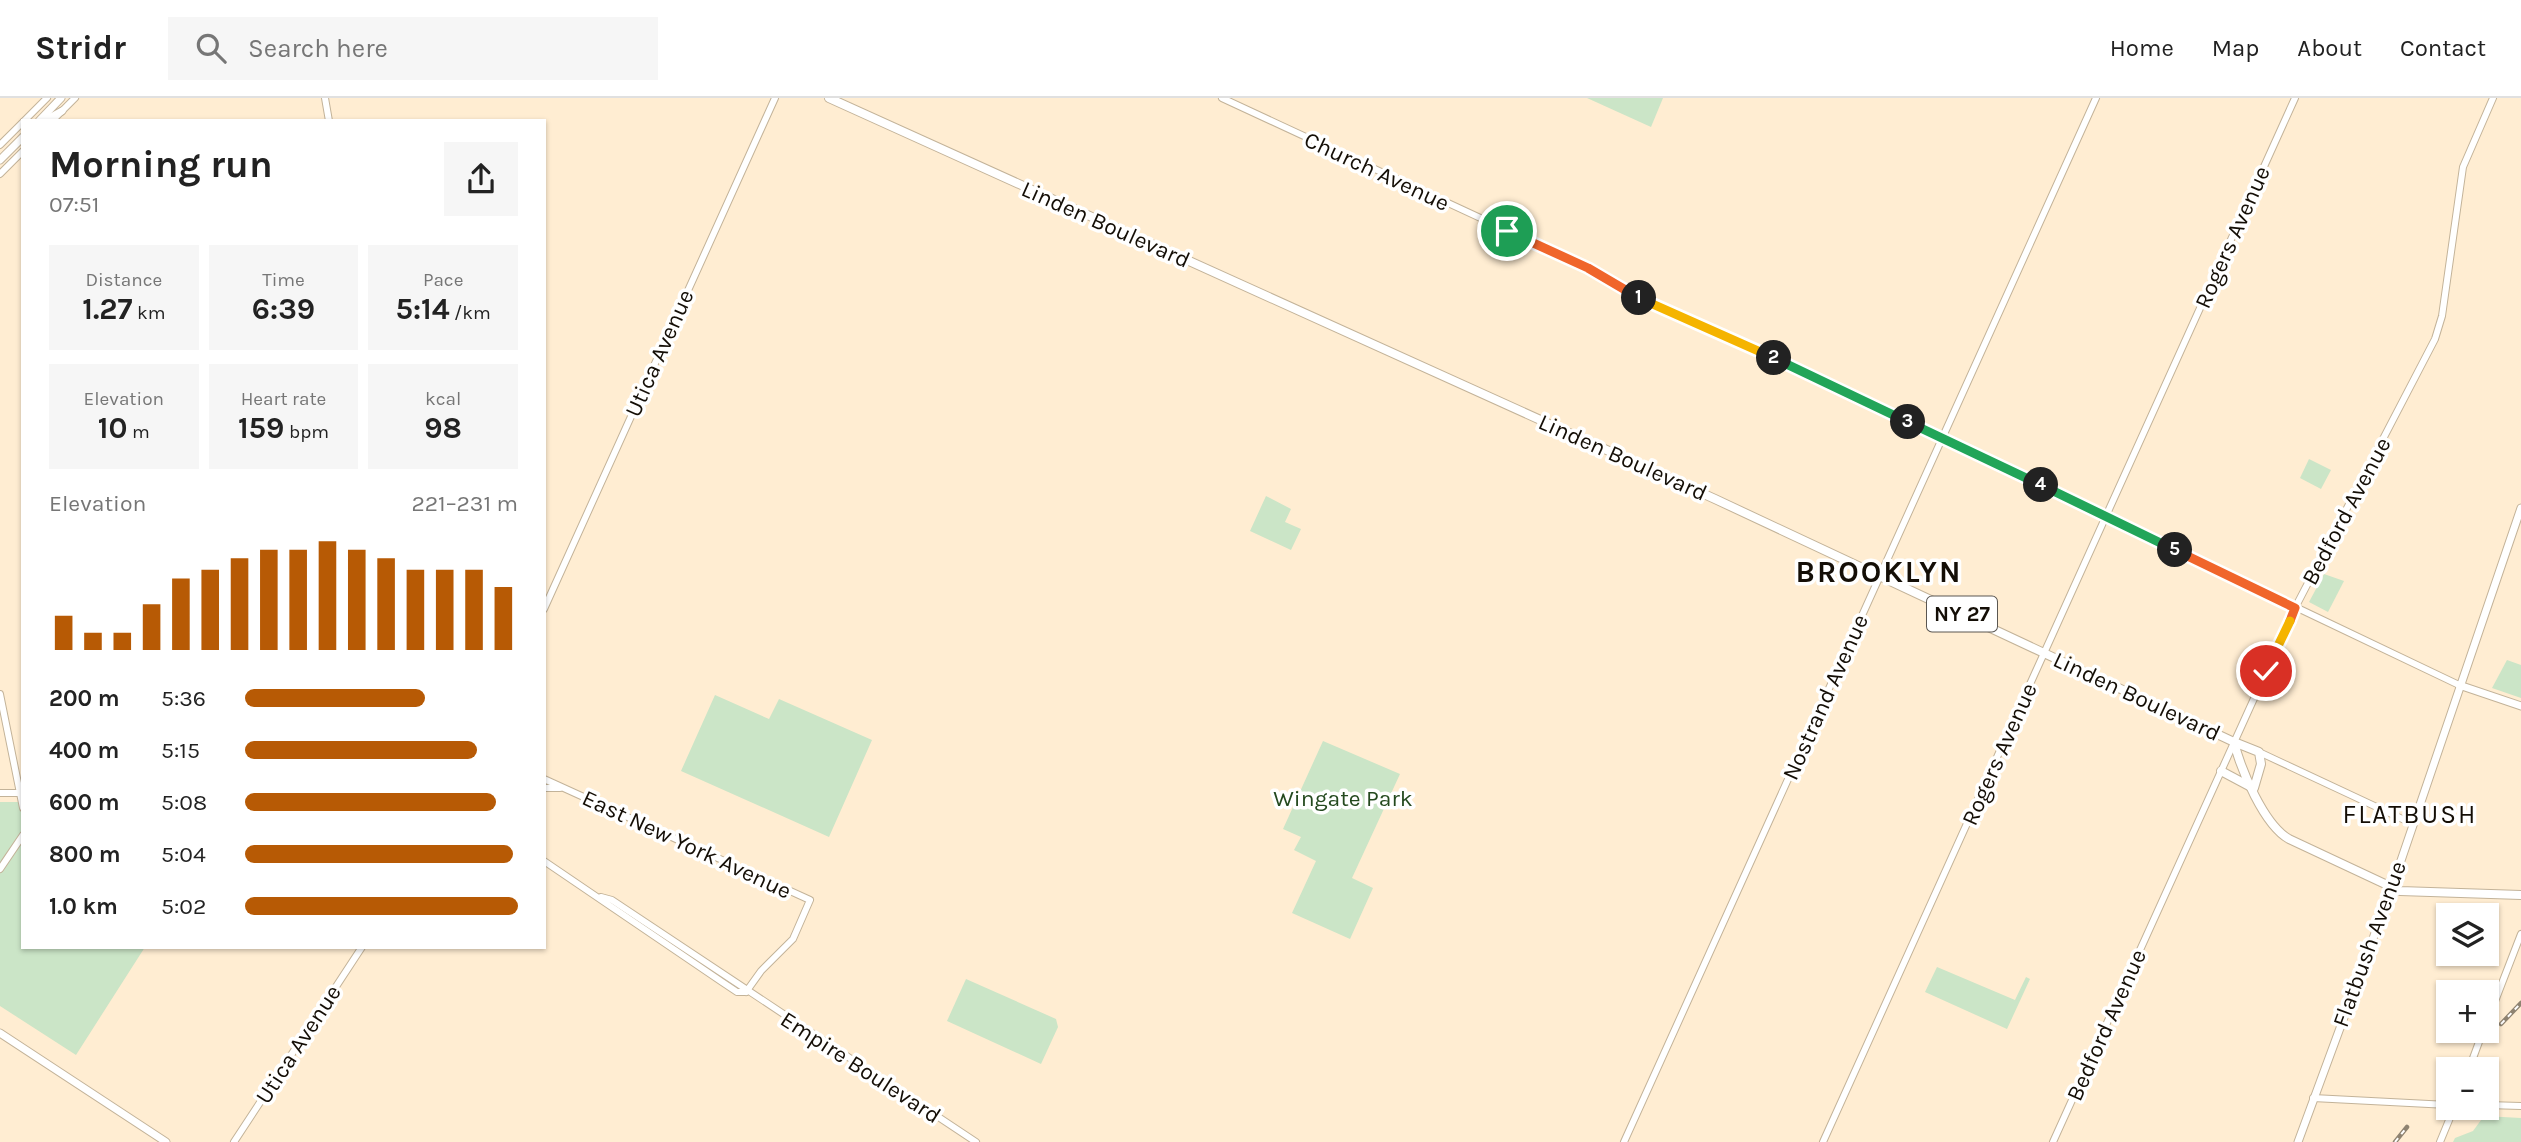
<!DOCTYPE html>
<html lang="en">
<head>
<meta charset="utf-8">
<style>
	:root { --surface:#fff; --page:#f6f6f6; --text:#222; --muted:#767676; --line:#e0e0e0; --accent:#b75a05 }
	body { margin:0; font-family:Karla,sans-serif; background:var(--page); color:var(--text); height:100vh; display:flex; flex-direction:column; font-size:26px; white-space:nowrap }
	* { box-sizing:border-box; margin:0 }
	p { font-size:23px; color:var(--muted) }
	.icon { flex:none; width:38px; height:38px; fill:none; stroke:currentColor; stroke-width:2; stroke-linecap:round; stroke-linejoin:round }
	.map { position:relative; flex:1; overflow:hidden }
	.details { position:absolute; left:21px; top:21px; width:525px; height:830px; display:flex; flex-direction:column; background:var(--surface); border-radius:0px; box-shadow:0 2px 5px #0004 }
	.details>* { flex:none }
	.tools { position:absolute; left:2436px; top:805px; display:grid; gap:14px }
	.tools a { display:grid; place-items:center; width:63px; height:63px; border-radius:0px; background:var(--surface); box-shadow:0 2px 5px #0004; font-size:35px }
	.pin { position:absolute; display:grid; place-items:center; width:60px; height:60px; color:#fff; margin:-30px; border:4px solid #fff; border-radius:50%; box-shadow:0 2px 7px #0007 }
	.km { position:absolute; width:35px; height:35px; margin:-18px; border-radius:50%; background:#222; color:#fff; font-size:19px; line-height:35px; text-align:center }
	.round { display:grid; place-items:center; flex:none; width:74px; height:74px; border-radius:0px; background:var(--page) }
	.summary { display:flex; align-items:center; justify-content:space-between; height:119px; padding:0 28px }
	h1 { font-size:38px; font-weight:700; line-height:52px }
	.stats { display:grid; grid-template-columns:repeat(3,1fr); gap:10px; height:119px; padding:7px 28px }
	.stats div { display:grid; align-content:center; border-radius:0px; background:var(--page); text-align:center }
	.stats b { font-size:30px; font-weight:700 }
	.stats small { font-size:19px; font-weight:400 }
	.stats p { font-size:19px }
	.chart { height:196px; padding:14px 28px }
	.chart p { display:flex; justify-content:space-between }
	.chart svg { width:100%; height:126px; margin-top:7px; stroke:var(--accent); stroke-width:6 }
	ul { padding:0 28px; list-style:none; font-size:23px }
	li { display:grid; grid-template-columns:112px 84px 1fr; align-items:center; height:52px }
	li i { height:18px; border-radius:9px; background:var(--accent) }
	header { display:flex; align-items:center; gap:42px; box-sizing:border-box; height:98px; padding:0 35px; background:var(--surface); border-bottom:2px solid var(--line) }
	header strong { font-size:33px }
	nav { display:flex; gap:38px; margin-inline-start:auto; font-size:24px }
	.search { width:490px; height:63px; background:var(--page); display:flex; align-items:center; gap:18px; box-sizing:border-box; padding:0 24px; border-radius:0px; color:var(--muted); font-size:26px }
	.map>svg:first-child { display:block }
	.green { fill:#cbe5c7 }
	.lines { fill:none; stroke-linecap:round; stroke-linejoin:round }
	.secondary-casing { stroke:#c3b399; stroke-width:8 }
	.primary-casing { stroke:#c3b399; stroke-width:9 }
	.highway-casing { stroke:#c3b399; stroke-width:10 }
	.secondary { stroke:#fff; stroke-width:6 }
	.primary { stroke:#fff; stroke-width:7 }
	.highway { stroke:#fff; stroke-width:8 }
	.rail-casing { stroke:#8f8371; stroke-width:4.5 }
	.rail { stroke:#fff; stroke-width:2; stroke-dasharray:5; stroke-linecap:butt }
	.split-1-casing { stroke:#fff; stroke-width:14 }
	.split-2-casing { stroke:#fff; stroke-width:14 }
	.split-3-casing { stroke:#fff; stroke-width:14 }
	.split-4-casing { stroke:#fff; stroke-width:14 }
	.split-5-casing { stroke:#fff; stroke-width:14 }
	.split-6-casing { stroke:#fff; stroke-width:14 }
	.split-7-casing { stroke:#fff; stroke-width:14 }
	.split-1 { stroke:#f0652b; stroke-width:9 }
	.split-2 { stroke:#f5b400; stroke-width:9 }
	.split-3 { stroke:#22a559; stroke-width:9 }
	.split-4 { stroke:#22a559; stroke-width:9 }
	.split-5 { stroke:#22a559; stroke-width:9 }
	.split-6 { stroke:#f0652b; stroke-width:9 }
	.split-7 { stroke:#f5b400; stroke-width:9 }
	.labels { text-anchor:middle; stroke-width:7; stroke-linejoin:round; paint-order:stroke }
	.shield { fill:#fff; stroke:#5a5651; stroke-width:2 }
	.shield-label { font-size:21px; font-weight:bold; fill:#140e06 }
	.street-label { font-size:23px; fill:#140e06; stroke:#fff }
	.park-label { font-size:23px; fill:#24491e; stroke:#fff }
	.quarter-label { font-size:26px; letter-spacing:2px; fill:#140e06; stroke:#fff }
	.district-label { font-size:30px; font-weight:bold; letter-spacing:2px; fill:#140e06; stroke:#fff }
</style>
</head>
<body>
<header>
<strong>Stridr</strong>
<div class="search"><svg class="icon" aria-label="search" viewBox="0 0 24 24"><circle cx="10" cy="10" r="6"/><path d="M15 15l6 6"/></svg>Search here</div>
<nav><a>Home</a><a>Map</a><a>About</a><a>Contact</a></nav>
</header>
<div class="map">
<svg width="2521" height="1044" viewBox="0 0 2521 1044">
	<rect width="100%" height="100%" fill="#ffedd2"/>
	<g class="green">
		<path d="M1587,0H1663L1651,29Z"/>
		<path d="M2309,361L2331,372L2321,391L2300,380Z"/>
		<path d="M1266,398L1291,411L1285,424L1301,431L1291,452L1250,433Z"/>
		<path d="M2324,476L2344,483L2328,514L2309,504Z"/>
		<path d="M2507,562L2521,567V600L2492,590Z"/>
		<path d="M715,597L769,621L779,601L872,642L829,739L681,673Z"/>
		<path d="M1323,643L1400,676L1352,780L1373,790L1350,841L1292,815L1316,763L1294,752L1301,739L1283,731Z"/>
		<path d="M0,704H23V849H145L76,957L0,908Z"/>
		<path d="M1937,869L2015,902L2026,879L2030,881L2007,931L1925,894Z"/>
		<path d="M966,881L1056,921L1058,929L1041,966L947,923Z"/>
		<path d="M2484,1018L2521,1020V1044H2453L2455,1040L2473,1033Z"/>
	</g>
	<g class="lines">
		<defs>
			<g id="secondary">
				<path d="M325,0L329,23"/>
				<path d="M1222,0L1588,170L1620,191L1784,265L2459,587"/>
				<path d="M24,23L47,0"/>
				<path d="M52,23L75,0"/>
				<path d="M0,47L23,24"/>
				<path d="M0,76L23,53"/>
				<path d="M544,511L775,0"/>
				<path d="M0,596L23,710"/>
				<path d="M2259,654L2413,726"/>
				<path d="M544,681L810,802L793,841L761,873L746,894"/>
				<path d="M544,690H560"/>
				<path d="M0,695H23"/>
				<path d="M544,763L722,884L737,894H746"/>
				<path d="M0,771L23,737"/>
				<path d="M601,799L612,802L976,1044"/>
				<path d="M2487,924L2521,836"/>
				<path d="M2469,971L2483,933"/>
				<path d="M2313,1000L2448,1007"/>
				<path d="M2487,1007L2521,1008"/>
				<path d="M234,1044L362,849"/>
				<path d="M1624,1044L2096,0"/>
				<path d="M1823,1044L2295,0"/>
				<path d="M2053,1044L2295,510L2435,241L2442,218L2463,69L2493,0"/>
				<path d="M2440,1044L2454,1010"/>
			</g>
			<g id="primary">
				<path d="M39,23L61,0"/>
				<path d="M44,23L62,13"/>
				<path d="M0,62L23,39"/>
				<path d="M2459,587L2521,608"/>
				<path d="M0,935L166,1044"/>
				<path d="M2298,1044L2392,789L2521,410"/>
			</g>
			<g id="highway">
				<path d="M829,0L1715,401L2234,644L2259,654L2261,666L2254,690"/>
				<path d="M2234,644C2241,672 2264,727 2289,741L2400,793L2521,797"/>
				<path d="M2221,673L2251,689"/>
			</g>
		</defs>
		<use href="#secondary" class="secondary-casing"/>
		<use href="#primary" class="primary-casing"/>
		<use href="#highway" class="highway-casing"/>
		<use href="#secondary" class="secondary"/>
		<use href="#primary" class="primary"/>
		<use href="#highway" class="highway"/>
		<defs>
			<g id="rail">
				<path d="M2501,926L2521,905"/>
				<path d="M2395,1044L2407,1029"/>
			</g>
		</defs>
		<use href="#rail" class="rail-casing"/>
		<use href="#rail" class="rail"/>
	</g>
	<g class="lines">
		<defs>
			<path id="split-1" d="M1507,133L1588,170L1639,200"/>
			<path id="split-2" d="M1639,200L1774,260"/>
			<path id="split-3" d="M1774,260L1908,324"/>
			<path id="split-4" d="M1908,324L2041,387"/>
			<path id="split-5" d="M2041,387L2175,452"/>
			<path id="split-6" d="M2175,452L2295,510L2290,523"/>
			<path id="split-7" d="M2266,573L2290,523"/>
		</defs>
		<use href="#split-1" class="split-1-casing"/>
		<use href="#split-2" class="split-2-casing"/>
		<use href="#split-3" class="split-3-casing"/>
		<use href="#split-4" class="split-4-casing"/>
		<use href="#split-5" class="split-5-casing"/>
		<use href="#split-6" class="split-6-casing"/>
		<use href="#split-7" class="split-7-casing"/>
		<use href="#split-1" class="split-1"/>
		<use href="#split-2" class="split-2"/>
		<use href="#split-3" class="split-3"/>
		<use href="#split-4" class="split-4"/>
		<use href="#split-5" class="split-5"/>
		<use href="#split-6" class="split-6"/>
		<use href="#split-7" class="split-7"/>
	</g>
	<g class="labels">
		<rect class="shield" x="1927" y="498.5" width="70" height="35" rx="5"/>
		<g class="shield-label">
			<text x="1962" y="523">NY 27</text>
		</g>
		<g class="street-label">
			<text transform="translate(1377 73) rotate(25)" y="8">Church Avenue</text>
			<text transform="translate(1106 126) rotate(24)" y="8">Linden Boulevard</text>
			<text transform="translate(2232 139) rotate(-66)" y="8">Rogers Avenue</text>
			<text transform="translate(659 255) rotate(-66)" y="8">Utica Avenue</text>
			<text transform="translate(1623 359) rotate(24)" y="8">Linden Boulevard</text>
			<text transform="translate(2346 413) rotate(-62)" y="8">Bedford Avenue</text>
			<text transform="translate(2137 598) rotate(25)" y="8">Linden Boulevard</text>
			<text transform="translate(1825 599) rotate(-66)" y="8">Nostrand Avenue</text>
			<text transform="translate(1999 656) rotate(-66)" y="8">Rogers Avenue</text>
			<text transform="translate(687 746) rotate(25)" y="8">East New York Avenue</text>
			<text transform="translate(2369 846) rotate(-70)" y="8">Flatbush Avenue</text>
			<text transform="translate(2106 927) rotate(-66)" y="8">Bedford Avenue</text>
			<text transform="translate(298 946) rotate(-57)" y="8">Utica Avenue</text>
			<text transform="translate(861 969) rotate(33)" y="8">Empire Boulevard</text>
		</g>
		<g class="park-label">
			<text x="1343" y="708">Wingate Park</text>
		</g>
		<g class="quarter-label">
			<text x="2410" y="725">FLATBUSH</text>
		</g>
		<g class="district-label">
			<text x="1879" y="484">BROOKLYN</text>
		</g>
	</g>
</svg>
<div class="tools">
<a><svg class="icon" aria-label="layers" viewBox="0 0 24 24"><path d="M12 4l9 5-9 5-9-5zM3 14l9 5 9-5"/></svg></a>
<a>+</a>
<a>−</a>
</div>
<div class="pin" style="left:1507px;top:133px;background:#1e9e55"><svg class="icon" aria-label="arrive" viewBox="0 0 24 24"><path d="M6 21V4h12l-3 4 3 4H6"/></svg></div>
<div class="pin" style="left:2266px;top:573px;background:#d93025"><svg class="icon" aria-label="check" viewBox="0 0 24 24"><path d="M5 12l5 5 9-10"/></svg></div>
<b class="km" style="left:1639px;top:200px">1</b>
<b class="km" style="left:1774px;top:260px">2</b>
<b class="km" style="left:1908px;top:324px">3</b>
<b class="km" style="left:2041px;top:387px">4</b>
<b class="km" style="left:2175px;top:452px">5</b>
<section class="details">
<div class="summary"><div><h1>Morning run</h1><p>07:51</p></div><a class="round"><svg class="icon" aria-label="share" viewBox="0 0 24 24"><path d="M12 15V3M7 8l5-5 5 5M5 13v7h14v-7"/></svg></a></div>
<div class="stats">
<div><p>Distance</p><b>1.27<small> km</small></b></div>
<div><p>Time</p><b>6:39</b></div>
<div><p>Pace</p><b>5:14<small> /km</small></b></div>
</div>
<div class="stats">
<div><p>Elevation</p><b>10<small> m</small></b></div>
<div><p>Heart rate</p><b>159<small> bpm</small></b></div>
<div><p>kcal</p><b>98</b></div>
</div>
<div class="chart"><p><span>Elevation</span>221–231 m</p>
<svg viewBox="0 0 160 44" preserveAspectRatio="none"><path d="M5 44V32M15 44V38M25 44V38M35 44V28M45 44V19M55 44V16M65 44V12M75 44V9M85 44V9M95 44V6M105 44V9M115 44V12M125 44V16M135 44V16M145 44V16M155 44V22"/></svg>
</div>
<ul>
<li><b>200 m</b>5:36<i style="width:66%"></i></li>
<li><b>400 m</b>5:15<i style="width:85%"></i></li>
<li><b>600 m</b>5:08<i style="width:92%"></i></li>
<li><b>800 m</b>5:04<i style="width:98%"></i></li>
<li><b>1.0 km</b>5:02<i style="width:100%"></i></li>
</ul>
</section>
</div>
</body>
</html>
